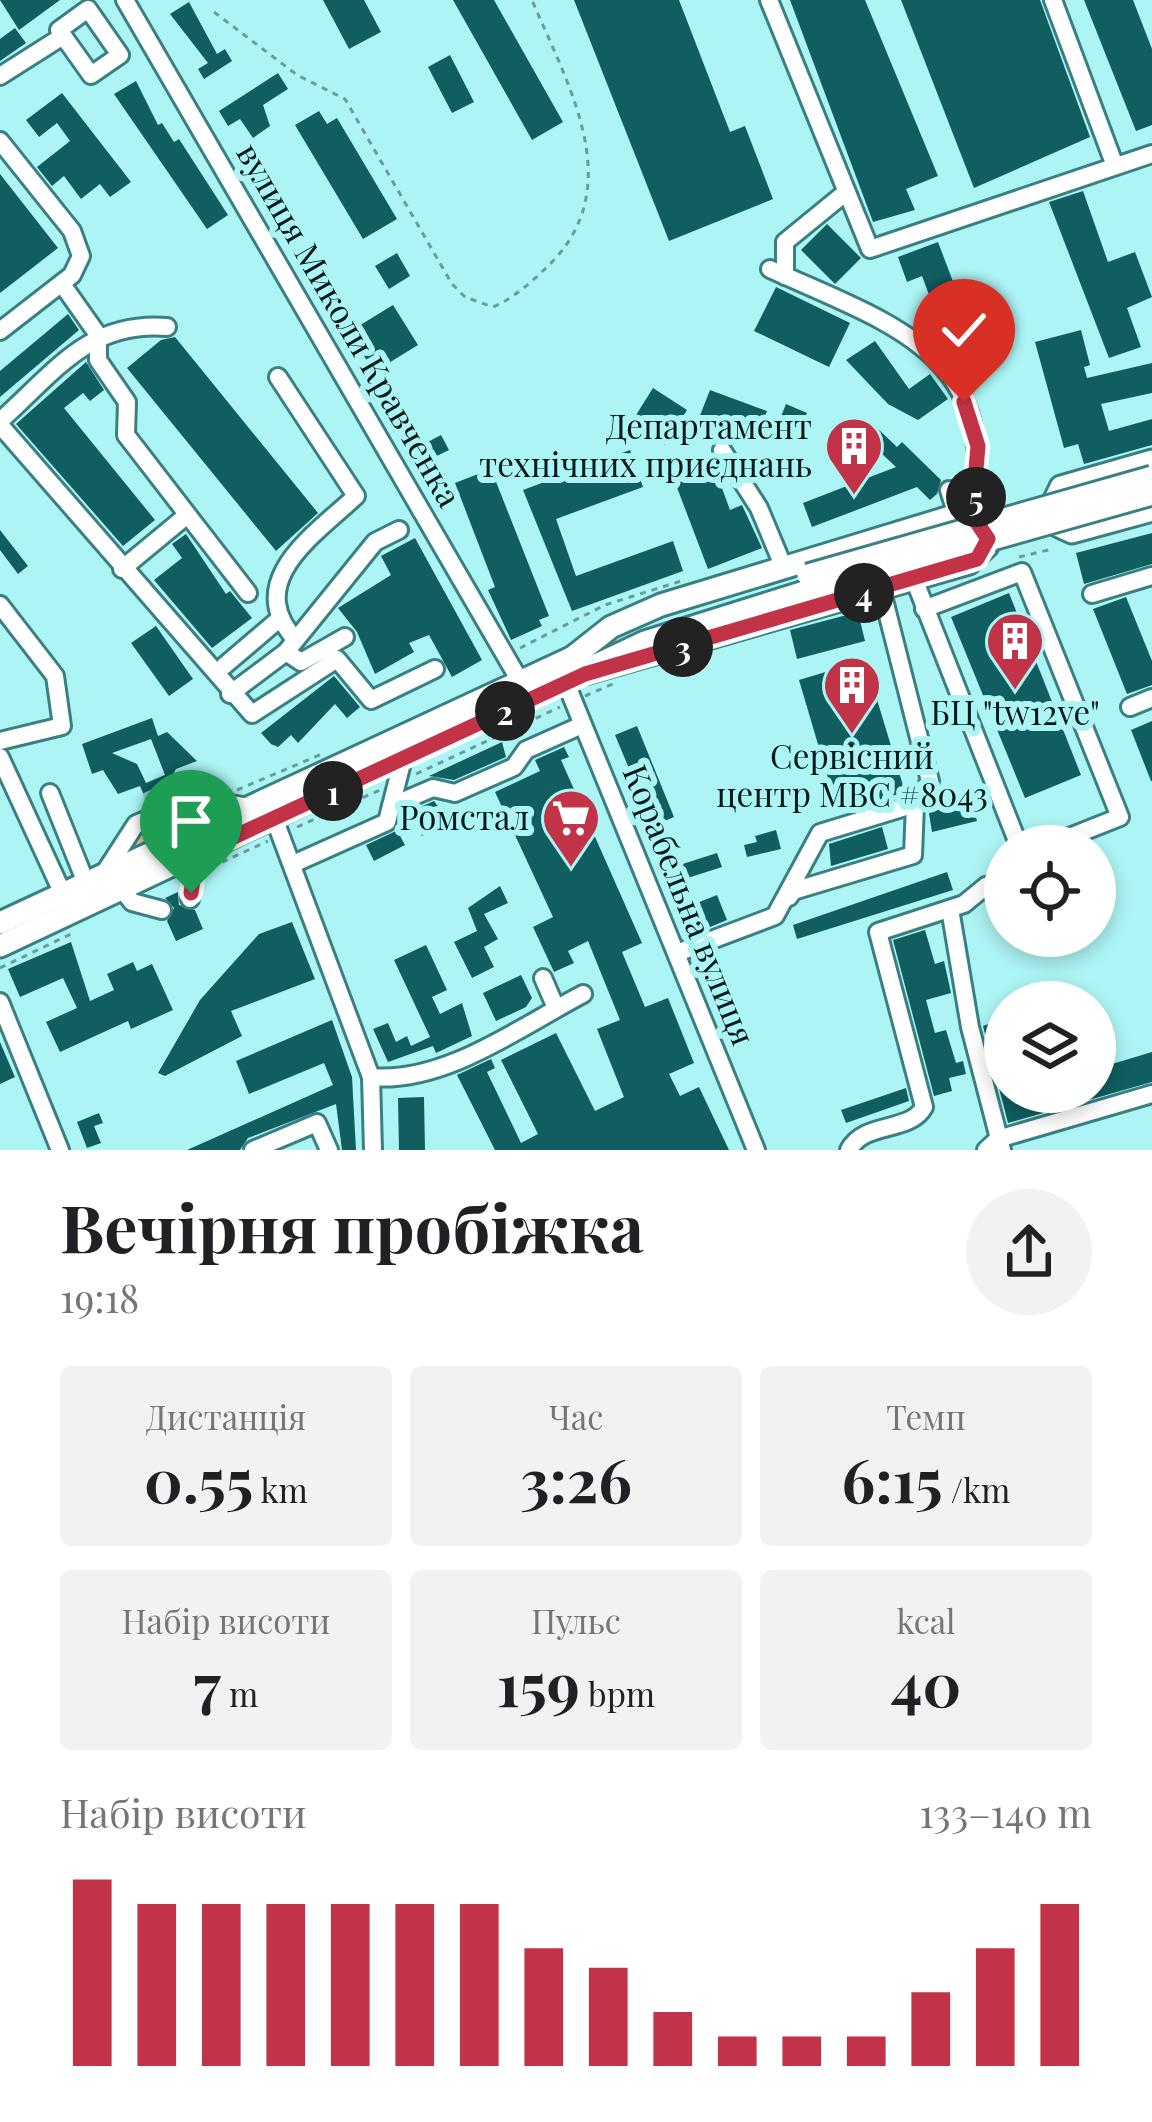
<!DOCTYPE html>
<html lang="uk">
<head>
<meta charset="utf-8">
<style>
	:root { --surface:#fff; --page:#f2f2f2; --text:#202124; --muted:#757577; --accent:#c33348 }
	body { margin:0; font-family:"Playfair Display",serif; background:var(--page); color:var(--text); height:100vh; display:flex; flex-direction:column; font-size:45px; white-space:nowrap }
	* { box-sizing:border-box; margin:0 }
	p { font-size:39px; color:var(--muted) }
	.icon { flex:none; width:66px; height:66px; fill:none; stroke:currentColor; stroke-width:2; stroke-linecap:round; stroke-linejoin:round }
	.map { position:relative; height:1150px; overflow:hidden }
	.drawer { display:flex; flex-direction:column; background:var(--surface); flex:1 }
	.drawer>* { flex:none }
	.tools { position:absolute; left:984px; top:825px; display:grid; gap:24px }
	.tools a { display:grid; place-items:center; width:132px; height:132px; border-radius:50%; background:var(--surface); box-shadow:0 6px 18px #0003; font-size:60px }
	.pin { position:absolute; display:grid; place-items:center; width:102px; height:102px; color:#fff; margin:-123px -51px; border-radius:50% 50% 50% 0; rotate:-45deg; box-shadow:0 0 12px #0007 }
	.pin .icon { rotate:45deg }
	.km { position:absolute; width:60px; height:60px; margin:-30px; border-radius:50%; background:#222; color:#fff; font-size:33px; line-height:60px; text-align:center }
	.round { display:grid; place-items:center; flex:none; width:126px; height:126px; border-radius:63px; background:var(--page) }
	.summary { display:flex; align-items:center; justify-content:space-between; height:204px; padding:0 60px }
	h1 { font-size:66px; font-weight:700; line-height:90px }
	.figures { display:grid; grid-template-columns:repeat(3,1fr); gap:18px; height:204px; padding:12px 60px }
	.figures div { display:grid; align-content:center; border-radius:12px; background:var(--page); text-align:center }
	.figures b { font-size:60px; font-weight:700 }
	.figures small { font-size:33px; font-weight:400 }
	.figures p { font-size:33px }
	.chart { height:336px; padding:24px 60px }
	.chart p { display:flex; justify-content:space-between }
	.chart svg { width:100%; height:216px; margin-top:12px; stroke:var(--accent); stroke-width:6 }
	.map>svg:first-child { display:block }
	.green { fill:#ecc68c }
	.building { fill:#105e60; fill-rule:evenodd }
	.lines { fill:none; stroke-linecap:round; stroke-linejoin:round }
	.minor-tunnel { stroke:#93d3d4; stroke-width:16; stroke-dasharray:16 8; stroke-linecap:butt }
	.minor-casing { stroke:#3a8082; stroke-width:22 }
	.major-casing { stroke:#3a8082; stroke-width:27 }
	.path { stroke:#689d9e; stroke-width:3; stroke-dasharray:6 6; stroke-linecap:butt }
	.minor { stroke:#fff; stroke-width:16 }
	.major { stroke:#fff; stroke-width:21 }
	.major-bridge-casing { stroke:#3a8082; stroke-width:27; stroke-linecap:butt }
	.major-bridge { stroke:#fff; stroke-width:21 }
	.route-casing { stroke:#fff; stroke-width:24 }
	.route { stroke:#c33348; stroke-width:15 }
	.labels { text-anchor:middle; stroke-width:12; stroke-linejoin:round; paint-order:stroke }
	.street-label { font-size:33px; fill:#001a1b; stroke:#adf4f5 }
	.poi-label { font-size:33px; fill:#001a1b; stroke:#adf4f5; text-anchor:end }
</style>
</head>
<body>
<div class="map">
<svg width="1152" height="1150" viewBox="0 0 1152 1150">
	<rect width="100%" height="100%" fill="#adf4f5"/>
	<path class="green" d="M201,809L213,814L127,853L134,840Z"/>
	<g class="building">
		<path d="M0,0H60L19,30Z"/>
		<path d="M323,0H364L381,32L349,49Z"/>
		<path d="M453,0H494L563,122L532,140Z"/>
		<path d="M574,0H679L730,132L745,126L773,199L669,241Z"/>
		<path d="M790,0H865L938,176L906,189L915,210L873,222Z"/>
		<path d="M901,0H1040L1090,137L974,188Z"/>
		<path d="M1084,0H1133L1152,49V125L1136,131Z"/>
		<path d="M189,2L217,54L225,49L232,61L204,79L198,69L208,63L170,14Z"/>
		<path d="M15,28L26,43L0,61V39Z"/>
		<path d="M450,55L474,102L452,113L428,67Z"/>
		<path d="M278,73L288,89L263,105L270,126L253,138L240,119L228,126L219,111Z"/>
		<path d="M136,81L158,125L162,123L174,142L179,139L228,215L207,229L114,94Z"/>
		<path d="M62,93L131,182L110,197L100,184L81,199L64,176L52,186L37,167L70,141L57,123L39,137L26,120Z"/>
		<path d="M319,111L327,124L337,118L397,219L363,239L295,125Z"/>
		<path d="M0,174L58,248L0,293Z"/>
		<path d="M1083,191L1108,262L1135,252L1152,297L1127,308L1141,347L1109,358L1049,202Z"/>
		<path d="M827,224L861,258L835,284L801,250Z"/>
		<path d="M938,242L963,308L954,311L964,337L954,341L945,318L939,321L922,276L907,282L898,257Z"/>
		<path d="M397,253L410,276L389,289L375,266Z"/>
		<path d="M776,287L850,323L829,367L754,331Z"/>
		<path d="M393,305L418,345L374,372L349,332Z"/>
		<path d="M68,314L79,330L0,397V371Z"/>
		<path d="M1081,330L1090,365L1084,367L1087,378L1152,363V393L1101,404L1109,431L1152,419V445L1084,464L1078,444L1064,448L1035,342Z"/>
		<path d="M175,337L318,513L276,551L127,368L161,340Z"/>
		<path d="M875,341L909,389L930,374L948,399L918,420L888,404L846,360Z"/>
		<path d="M86,362L104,390L90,401L83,393L64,408L155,520L123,546L16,424Z"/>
		<path d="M653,388L687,410L665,445L631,423Z"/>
		<path d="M710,390L767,411L756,440L699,418Z"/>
		<path d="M786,404L807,413L798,433L778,424Z"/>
		<path d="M876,427L897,447L902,442L941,480L937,494L930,500L917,487L812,527L803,503L896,467L866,439Z"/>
		<path d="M441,435L449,450L412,468L405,454Z"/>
		<path d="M630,450L643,487L556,519L576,576L673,541L683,571L572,611L523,490Z"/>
		<path d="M712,461L730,510L742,505L762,548L708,569L673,477Z"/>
		<path d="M491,469L549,616L539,620L542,626L511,640L488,590L495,587L455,483Z"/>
		<path d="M0,530L28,566L18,574L0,550Z"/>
		<path d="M1152,533V564L1084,584L1076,553Z"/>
		<path d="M186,534L226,594L230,591L252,618L212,648L154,580L182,558L172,544Z"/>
		<path d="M415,538L482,660L452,677L429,635L409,643L414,652L375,674L357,632L338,608L391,575L381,556Z"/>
		<path d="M1009,593L1081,775L1025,798L951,617Z"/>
		<path d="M1126,597L1152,661V685L1127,694L1093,609Z"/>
		<path d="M858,612L865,641L797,659L790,630Z"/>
		<path d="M156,626L193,679L169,696L131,643Z"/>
		<path d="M865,660L905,792L838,812L799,680Z"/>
		<path d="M334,676L360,707L347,718L335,704L298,743L291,735L278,747L271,744L261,733Z"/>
		<path d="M152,718L158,736L167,732L197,761L176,769L169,782L175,793L148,805L140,786L118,794L103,770L92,774L82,744ZM151,739L165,775L146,783L137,764L112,753Z"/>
		<path d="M1152,721V781H1151L1131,730Z"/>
		<path d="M637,726L674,817L653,826L615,735Z"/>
		<path d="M502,742L506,757L454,780L429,776Z"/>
		<path d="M564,747L569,757L561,760L642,943L622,952L645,1007L668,998L694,1063L669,1074L680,1096L699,1087L729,1150H495L457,1075L491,1059L495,1068L487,1072L521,1143L538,1134L501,1060L556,1033L595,1111L624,1097L597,1029L620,1020L588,941L568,951L574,963L554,972L533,927L553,917L495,792L540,771L535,760Z"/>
		<path d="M970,796L977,821L932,832L928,807Z"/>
		<path d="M434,801L443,813L438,815L443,826L422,836L417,825L399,834L405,845L374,861L366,845L396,831L402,815Z"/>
		<path d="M882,827L888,849L831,866L829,844Z"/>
		<path d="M776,830L781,849L747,857L744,845L757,842L755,836Z"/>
		<path d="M717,853L722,867L672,883L667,869Z"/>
		<path d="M947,872L953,890L797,939L793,925Z"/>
		<path d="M500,886L508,903L484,914L498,939L484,947L494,967L472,978L454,942L477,931L468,908Z"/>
		<path d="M178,892L179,905L195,910L203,929L176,941L167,921L174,908L165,898Z"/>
		<path d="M717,895L727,920L698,932L687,907Z"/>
		<path d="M292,922L315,979L231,1011L242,1036L165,1076L158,1073L200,1000L259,934Z"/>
		<path d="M925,930L935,964L944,961L951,993L926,1000L935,1033L946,1030L956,1063L963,1061L966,1074L949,1078L952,1091L934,1096L893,940Z"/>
		<path d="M71,942L90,1001L114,990L107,974L133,962L137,971L152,964L173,1010L131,1029L128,1021L60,1052L46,1022L77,1008L63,978L20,997L8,969Z"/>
		<path d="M426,945L447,990L432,997L440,1014L462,1003L472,1036L436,1053L433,1046L388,1062L373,1029L388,1023L396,1042L407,1036L411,1046L430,1037L394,960Z"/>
		<path d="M521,975L532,998L526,1007L496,1021L483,993Z"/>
		<path d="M332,1020L352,1077L356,1150H342L336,1104L248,1138L240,1150H187L333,1085L324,1063L249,1094L236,1061Z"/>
		<path d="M997,1021L1005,1023V1092H1095V1061L1110,1056L1112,1064L1152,1052V1082L1008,1123L983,1026Z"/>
		<path d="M0,1042L15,1077L0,1084Z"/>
		<path d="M906,1088L909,1101L846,1123L841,1110Z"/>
		<path d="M424,1097L425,1150H399L398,1098Z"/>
		<path d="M99,1113L103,1123L94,1126L101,1143L87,1148L77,1122Z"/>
	</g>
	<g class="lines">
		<path class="minor-tunnel" d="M146,801L182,783"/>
		<defs>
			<g id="minor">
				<path d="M125,0L520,681"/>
				<path d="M769,0L870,249L1152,154"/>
				<path d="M1053,0L1115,166"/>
				<path d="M88,9L120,55L91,75L59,30Z"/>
				<path d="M0,76L63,36"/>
				<path d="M0,141L72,231L81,256L72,275L0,331"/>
				<path d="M770,269C891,324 1002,353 972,515"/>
				<path d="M785,276V242L845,193"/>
				<path d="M62,284L98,335V360L127,402L126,435L248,593"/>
				<path d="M278,377L356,496C314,535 243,581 295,639"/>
				<path d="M0,421C55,372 88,321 167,327"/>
				<path d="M0,425L252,714L337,659L371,700L435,669"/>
				<path d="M722,450L759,508L784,568"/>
				<path d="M949,490L957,515"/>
				<path d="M122,569L186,516"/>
				<path d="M914,579L1019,846"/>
				<path d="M1092,594L1152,576"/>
				<path d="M0,605L55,676L62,726L0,741"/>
				<path d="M924,609L1022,572L1120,817L1047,846"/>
				<path d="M286,652L301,662L345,637"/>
				<path d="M224,666L278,620"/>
				<path d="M566,683L756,1150"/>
				<path d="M230,694L286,652L375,542L399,530"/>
				<path d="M1130,707L1152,698"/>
				<path d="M0,757L63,894"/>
				<path d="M182,783L214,801L248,807"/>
				<path d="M50,793L86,883"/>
				<path d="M391,806L403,759"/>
				<path d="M274,818L371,1077L373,1150"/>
				<path d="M293,864L387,822L391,806L433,788L455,793L514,767L526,750L582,725"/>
				<path d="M103,875L136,824L201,796"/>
				<path d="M122,889L132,902L162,910"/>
				<path d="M789,897L793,891L913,855L915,804"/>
				<path d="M190,899L197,854"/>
				<path d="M950,909L970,1027L1002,1150"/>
				<path d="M677,953L775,916L820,833L915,804L930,781L881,588"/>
				<path d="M543,978L556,1008"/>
				<path d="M0,1002L60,1150"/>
				<path d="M371,1077C444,1084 520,1027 583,994"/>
				<path d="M253,1150L317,1123L329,1150"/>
				<path d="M849,1150C864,1121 910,1133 924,1107L878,932L964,904L986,886L1005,881"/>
				<path d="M986,1150L998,1139L1152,1094"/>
			</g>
			<g id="major">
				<path d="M1152,461L1061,487L1051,508L1059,526L1072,532L1152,510"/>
				<path d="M573,657L611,627L661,605L957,515H972L985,529L987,546L969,563L585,673"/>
				<path d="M0,923L582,653"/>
				<path d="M0,946L645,642L811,590"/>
			</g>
		</defs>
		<use href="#minor" class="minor-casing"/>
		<use href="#major" class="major-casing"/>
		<g class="path">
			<path d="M214,12L297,75L345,99L452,284L465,297L493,307C514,298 530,283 546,268C630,189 569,88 532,0"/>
			<path d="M1019,557L1052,549"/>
			<path d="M520,648L605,605L681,581"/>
			<path d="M585,696L615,683"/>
			<path d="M416,774L560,707"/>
			<path d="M237,790L322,754"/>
			<path d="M297,827L380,790"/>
			<path d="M211,867L268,841"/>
			<path d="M0,968L73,933"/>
		</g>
		<use href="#minor" class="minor"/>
		<use href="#major" class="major"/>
		<defs>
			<g id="major-bridge">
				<path d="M808,575L1152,477"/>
				<path d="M811,590L1152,494"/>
			</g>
		</defs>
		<use href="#major-bridge" class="major-bridge-casing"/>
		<use href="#major-bridge" class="major-bridge"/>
	</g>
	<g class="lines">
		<defs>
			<path id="route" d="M191,893L197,854L585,674L977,559L988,539L972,515L978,446L964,402"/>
		</defs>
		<use href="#route" class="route-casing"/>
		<use href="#route" class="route"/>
	</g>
	<defs>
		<symbol id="building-pin" viewBox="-11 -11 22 30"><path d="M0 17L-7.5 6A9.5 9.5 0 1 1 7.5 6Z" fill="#c33348" stroke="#adf4f5"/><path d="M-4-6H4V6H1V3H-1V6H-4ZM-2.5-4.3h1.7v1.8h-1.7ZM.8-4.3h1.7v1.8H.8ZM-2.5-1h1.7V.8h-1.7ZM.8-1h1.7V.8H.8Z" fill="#fff"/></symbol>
		<symbol id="supermarket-pin" viewBox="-11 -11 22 30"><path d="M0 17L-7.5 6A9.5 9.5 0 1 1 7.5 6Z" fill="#c33348" stroke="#adf4f5"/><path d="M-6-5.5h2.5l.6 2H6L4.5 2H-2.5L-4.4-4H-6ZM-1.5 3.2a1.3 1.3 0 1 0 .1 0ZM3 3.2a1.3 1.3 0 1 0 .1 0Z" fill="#fff"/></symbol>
	</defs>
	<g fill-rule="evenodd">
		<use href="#building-pin" x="821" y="413" width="66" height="90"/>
		<use href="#building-pin" x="982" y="608" width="66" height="90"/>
		<use href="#building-pin" x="819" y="652" width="66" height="90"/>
		<use href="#supermarket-pin" x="538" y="785" width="66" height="90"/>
	</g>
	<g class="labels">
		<g class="street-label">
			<text transform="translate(349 325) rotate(60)" y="12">вулиця Миколи Кравченка</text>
			<text transform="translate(689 905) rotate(68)" y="12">Корабельна вулиця</text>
		</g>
		<g class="poi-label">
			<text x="812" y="439">Департамент<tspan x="812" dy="38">технічних приєднань</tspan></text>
			<text x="1015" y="725" text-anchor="middle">БЦ "tw12ve"</text>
			<text x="852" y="769" text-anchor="middle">Сервісний<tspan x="852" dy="38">центр МВС #8043</tspan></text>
			<text x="529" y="830">Ромстал</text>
		</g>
	</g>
</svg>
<div class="tools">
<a><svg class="icon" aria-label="locate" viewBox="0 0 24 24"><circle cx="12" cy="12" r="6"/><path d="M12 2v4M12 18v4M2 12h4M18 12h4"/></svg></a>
<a><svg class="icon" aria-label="layers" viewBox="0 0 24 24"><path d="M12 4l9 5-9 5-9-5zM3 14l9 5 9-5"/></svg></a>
</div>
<div class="pin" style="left:191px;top:893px;background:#1e9e55"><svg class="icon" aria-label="arrive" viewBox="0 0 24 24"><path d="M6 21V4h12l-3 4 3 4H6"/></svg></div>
<div class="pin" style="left:964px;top:402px;background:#d93025"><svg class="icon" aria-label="check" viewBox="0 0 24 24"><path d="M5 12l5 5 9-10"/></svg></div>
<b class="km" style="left:333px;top:791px">1</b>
<b class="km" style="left:505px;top:711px">2</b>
<b class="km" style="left:683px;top:647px">3</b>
<b class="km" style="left:864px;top:593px">4</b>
<b class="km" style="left:976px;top:497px">5</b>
</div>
<section class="drawer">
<div class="summary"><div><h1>Вечірня пробіжка</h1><p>19:18</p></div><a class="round"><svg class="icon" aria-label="share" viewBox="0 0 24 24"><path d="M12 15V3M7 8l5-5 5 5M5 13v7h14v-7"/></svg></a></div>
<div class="figures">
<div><p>Дистанція</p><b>0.55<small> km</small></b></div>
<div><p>Час</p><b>3:26</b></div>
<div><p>Темп</p><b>6:15<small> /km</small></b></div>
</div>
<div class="figures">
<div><p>Набір висоти</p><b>7<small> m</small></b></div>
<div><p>Пульс</p><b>159<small> bpm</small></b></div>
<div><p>kcal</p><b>40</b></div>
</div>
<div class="chart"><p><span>Набір висоти</span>133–140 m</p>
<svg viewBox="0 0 160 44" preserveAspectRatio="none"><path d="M5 44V6M15 44V11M25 44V11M35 44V11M45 44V11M55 44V11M65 44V11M75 44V20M85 44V24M95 44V33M105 44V38M115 44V38M125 44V38M135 44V29M145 44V20M155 44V11"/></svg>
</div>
</section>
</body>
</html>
